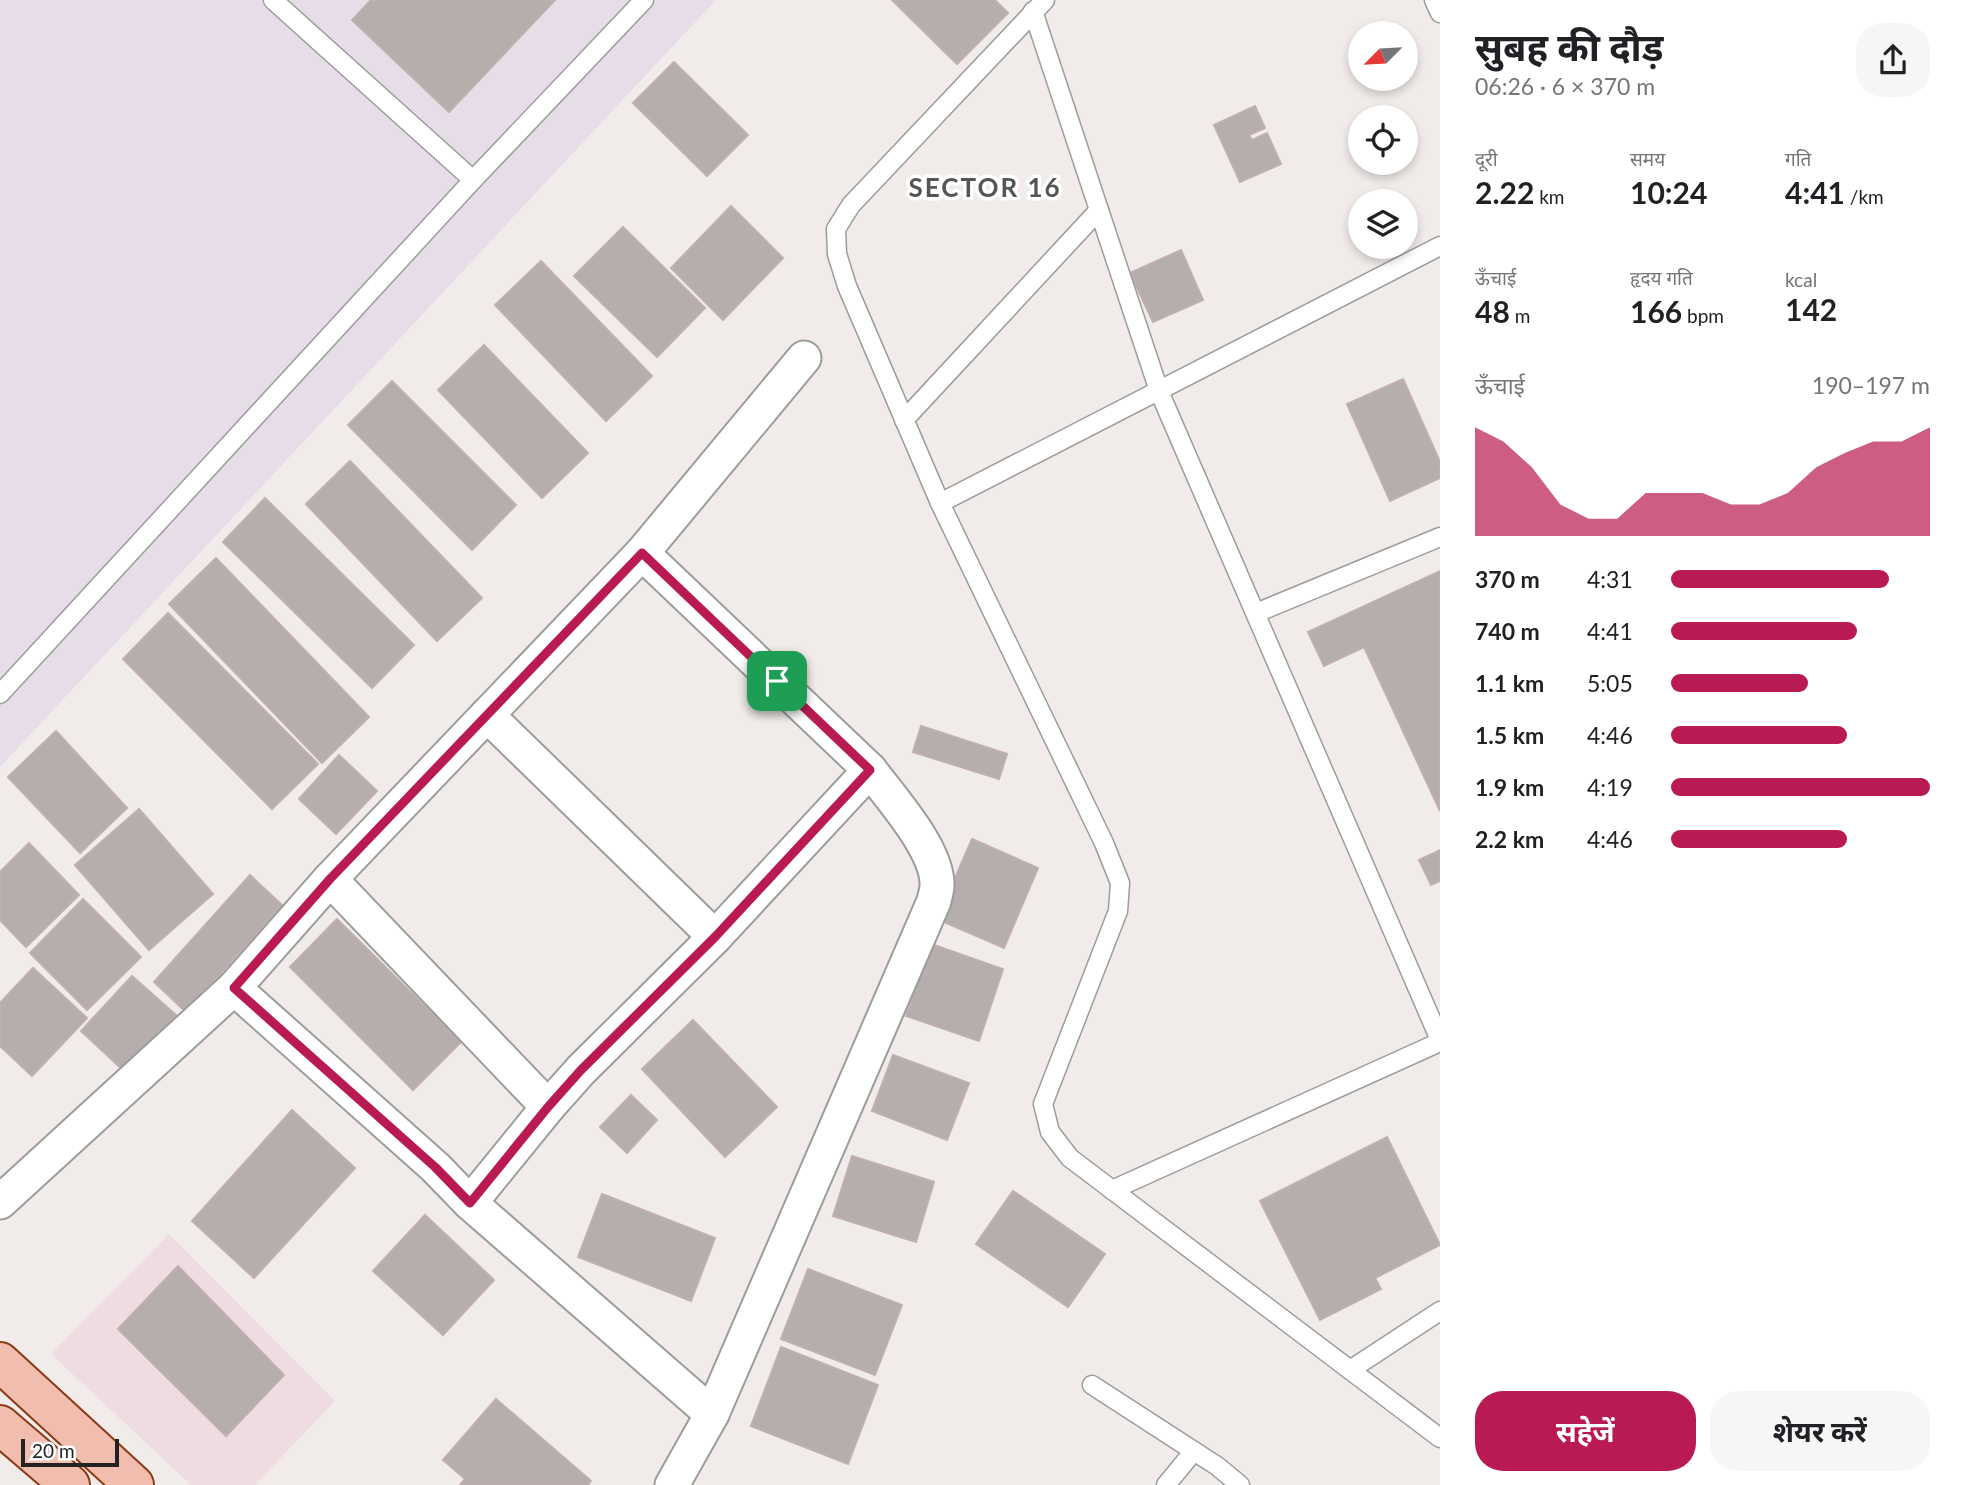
<!DOCTYPE html>
<html lang="hi">
<head>
<meta charset="utf-8">
<style>
	:root { --surface:#fff; --page:#f6f6f6; --text:#202124; --muted:#757577; --accent:#ba1a53 }
	body { margin:0; font-family:Lato,"Noto Sans Devanagari",sans-serif; background:var(--page); color:var(--text); height:100vh; display:flex; flex-direction:column; font-size:26px; white-space:nowrap }
	* { box-sizing:border-box; margin:0 }
	p { font-size:23px; color:var(--muted) }
	.icon { flex:none; width:38px; height:38px; fill:none; stroke:currentColor; stroke-width:2; stroke-linecap:round; stroke-linejoin:round }
	.map { position:relative; flex:1; overflow:hidden }
	.panel { display:flex; flex-direction:column; background:var(--surface); width:525px }
	.panel>* { flex:none }
	.needle { width:46px; rotate:246deg }
	.tools { position:absolute; left:1348px; top:21px; display:grid; gap:14px }
	.tools a { display:grid; place-items:center; width:70px; height:70px; border-radius:50%; background:var(--surface); box-shadow:0 4px 10px #0003; font-size:35px }
	.scale { position:absolute; left:21px; bottom:18px; width:98px; box-sizing:border-box; padding-left:7px; border:4px solid #222; border-top:0; font-size:19px; line-height:24px; white-space:nowrap; color:#222; -webkit-text-stroke:5px #fff; paint-order:stroke }
	.pin { position:absolute; display:grid; place-items:center; width:60px; height:60px; color:#fff; margin:-30px; border-radius:14px; box-shadow:0 4px 10px #0006 }
	.round { display:grid; place-items:center; flex:none; width:74px; height:74px; border-radius:28px; background:var(--page) }
	.overview { display:flex; align-items:center; justify-content:space-between; height:119px; padding:0 35px }
	h1 { font-size:38px; font-weight:700; line-height:52px }
	.stats { display:grid; grid-template-columns:repeat(3,1fr); gap:10px; height:119px; padding:7px 35px }
	.stats div { display:grid; align-content:center }
	.stats b { font-size:30px; font-weight:700 }
	.stats small { font-size:19px; font-weight:400 }
	.stats p { font-size:19px }
	.chart { height:196px; padding:14px 35px }
	.chart p { display:flex; justify-content:space-between }
	.chart svg { width:100%; height:126px; margin-top:7px; fill:var(--accent); opacity:.7 }
	.primary-button { display:flex; gap:14px; margin-top:auto; padding:14px 35px }
	.primary-button a { flex:1; height:80px; border-radius:28px; background:var(--accent); color:#fff; font-size:28px; font-weight:700; line-height:80px; text-align:center }
	.primary-button a+a { background:var(--page); color:var(--text) }
	ul { padding:0 35px; list-style:none; font-size:23px }
	li { display:grid; grid-template-columns:112px 84px 1fr; align-items:center; height:52px }
	li i { height:18px; border-radius:9px; background:var(--accent) }
	main { display:flex; flex:1; min-height:0 }
	.map>svg:first-child { display:block }
	.commercial { fill:#efdce2 }
	.industrial { fill:#e7dde9 }
	.building { fill:#b6adad; stroke:#c1afae; stroke-width:2 }
	.lines { fill:none; stroke-linecap:round; stroke-linejoin:round }
	.lane-casing { stroke:#9c9c9c; stroke-width:21 }
	.street-casing { stroke:#9c9c9c; stroke-width:37 }
	.primary-casing { stroke:#8c3913; stroke-width:42 }
	.lane { stroke:#fff; stroke-width:18 }
	.street { stroke:#fff; stroke-width:33 }
	.primary { stroke:#f1bdae; stroke-width:38 }
	.route-casing { stroke:#fff; stroke-width:14 }
	.route { stroke:#ba1a53; stroke-width:9 }
	.labels { text-anchor:middle; stroke-width:7; stroke-linejoin:round; paint-order:stroke }
	.district-label { font-size:26px; font-weight:bold; letter-spacing:2px; fill:#555; stroke:#fff }
</style>
</head>
<body>
<main>
<div class="map">
<svg width="1440" height="1485" viewBox="0 0 1440 1485">
	<rect width="100%" height="100%" fill="#f1ecea"/>
	<path class="commercial" d="M169,1234L335,1401L255,1485H191L51,1354Z"/>
	<path class="industrial" d="M0,0H716L0,767Z"/>
	<g class="building">
		<path d="M371,0H555L449,112L352,20Z"/>
		<path d="M892,0H995L1008,13L957,64Z"/>
		<path d="M674,62L748,135L707,176L633,103Z"/>
		<path d="M1255,106L1265,128L1249,135L1252,140L1267,133L1281,164L1240,182L1214,125Z"/>
		<path d="M731,206L783,258L723,320L671,268Z"/>
		<path d="M623,227L705,308L657,357L574,276Z"/>
		<path d="M1181,250L1203,300L1153,322L1130,273Z"/>
		<path d="M541,261L652,376L606,421L495,305Z"/>
		<path d="M484,345L588,453L542,498L438,390Z"/>
		<path d="M1403,379L1440,462V478L1390,501L1347,404Z"/>
		<path d="M392,381L516,505L472,550L348,425Z"/>
		<path d="M350,461L482,598L437,641L306,504Z"/>
		<path d="M265,498L414,645L372,688L223,542Z"/>
		<path d="M216,558L369,717L322,763L169,604Z"/>
		<path d="M1440,571V811L1364,647L1324,666L1308,632Z"/>
		<path d="M168,613L318,764L272,809L123,659Z"/>
		<path d="M921,726L1007,754L999,779L913,752Z"/>
		<path d="M56,731L127,808L80,853L8,777Z"/>
		<path d="M339,755L377,791L336,834L299,799Z"/>
		<path d="M139,809L213,894L149,950L75,865Z"/>
		<path d="M972,839L1038,868L1004,948L937,919Z"/>
		<path d="M29,843L79,895L26,947L0,920V872Z"/>
		<path d="M1440,850V881L1431,885L1419,860Z"/>
		<path d="M250,875L282,905L186,1012L154,982Z"/>
		<path d="M83,899L141,957L87,1010L30,953Z"/>
		<path d="M337,919L461,1042L413,1090L290,967Z"/>
		<path d="M931,944L1003,969L979,1041L906,1016Z"/>
		<path d="M33,968L87,1018L32,1076L0,1046V1003Z"/>
		<path d="M132,976L176,1015L125,1072L81,1031Z"/>
		<path d="M693,1020L777,1107L725,1157L642,1069Z"/>
		<path d="M893,1055L969,1083L947,1140L872,1111Z"/>
		<path d="M631,1095L657,1120L627,1153L600,1127Z"/>
		<path d="M292,1110L355,1168L254,1278L192,1221Z"/>
		<path d="M1387,1137L1440,1245L1375,1278L1381,1289L1320,1320L1260,1201Z"/>
		<path d="M852,1156L934,1182L916,1242L833,1216Z"/>
		<path d="M1013,1191L1105,1254L1068,1307L976,1244Z"/>
		<path d="M602,1194L715,1238L691,1301L578,1257Z"/>
		<path d="M425,1215L494,1280L443,1335L373,1271Z"/>
		<path d="M178,1266L284,1375L226,1436L118,1329Z"/>
		<path d="M808,1269L902,1305L875,1375L781,1339Z"/>
		<path d="M781,1347L878,1385L848,1464L751,1426Z"/>
		<path d="M496,1399L591,1481L588,1485H460L465,1479L443,1460Z"/>
	</g>
	<g class="lines">
		<defs>
			<g id="lane">
				<path d="M273,0L473,180"/>
				<path d="M1045,0L851,205L836,229L837,254L847,286L940,503L1104,843L1120,883L1118,911L1043,1104L1050,1132L1070,1158L1440,1438"/>
				<path d="M1434,0L1440,13"/>
				<path d="M1033,11L1159,391L1440,1040"/>
				<path d="M904,420L1099,210"/>
				<path d="M940,503L1440,246"/>
				<path d="M1256,613L1440,537"/>
				<path d="M0,694L473,180L644,0"/>
				<path d="M1112,1190L1440,1042"/>
				<path d="M1350,1370L1440,1311"/>
				<path d="M1092,1385L1217,1466L1240,1485"/>
				<path d="M1166,1485L1194,1451"/>
			</g>
			<g id="street">
				<path d="M487,715L715,937"/>
				<path d="M330,879L548,1107L581,1070L715,937L870,770L642,553"/>
				<path d="M234,988L435,1167L470,1203L712,1414"/>
				<path d="M0,1202L234,988L330,879L642,553L804,358"/>
				<path d="M470,1203L548,1107"/>
				<path d="M672,1485L712,1414L934,901C935,896 937,890 937,885C938,850 891,798 870,770"/>
			</g>
			<g id="primary">
				<path d="M0,1362L134,1485"/>
				<path d="M0,1425L70,1485"/>
			</g>
		</defs>
		<use href="#lane" class="lane-casing"/>
		<use href="#street" class="street-casing"/>
		<use href="#primary" class="primary-casing"/>
		<use href="#lane" class="lane"/>
		<use href="#street" class="street"/>
		<use href="#primary" class="primary"/>
	</g>
	<g class="lines">
		<defs>
			<path id="route" d="M642,553L870,770L715,937L581,1070L548,1107L470,1203L435,1167L234,988L330,879Z"/>
		</defs>
		<use href="#route" class="route-casing"/>
		<use href="#route" class="route"/>
	</g>
	<g class="labels">
		<g class="district-label">
			<text x="985" y="197">SECTOR 16</text>
		</g>
	</g>
</svg>
<div class="tools">
<a><svg class="needle" viewBox="-14 -14 28 28"><path d="M0-13l5 13h-10z" fill="#e53935"/><path d="M0 13l5-13h-10z" fill="#757577"/></svg></a>
<a><svg class="icon" aria-label="locate" viewBox="0 0 24 24"><circle cx="12" cy="12" r="6"/><path d="M12 2v4M12 18v4M2 12h4M18 12h4"/></svg></a>
<a><svg class="icon" aria-label="layers" viewBox="0 0 24 24"><path d="M12 4l9 5-9 5-9-5zM3 14l9 5 9-5"/></svg></a>
</div>
<div class="scale">20 m</div>
<div class="pin" style="left:777px;top:681px;background:#1e9e55"><svg class="icon" aria-label="arrive" viewBox="0 0 24 24"><path d="M6 21V4h12l-3 4 3 4H6"/></svg></div>
</div>
<section class="panel">
<div class="overview"><div><h1>सुबह की दौड़</h1><p>06:26 · 6 × 370 m</p></div><a class="round"><svg class="icon" aria-label="share" viewBox="0 0 24 24"><path d="M12 15V3M7 8l5-5 5 5M5 13v7h14v-7"/></svg></a></div>
<div class="stats">
<div><p>दूरी</p><b>2.22<small> km</small></b></div>
<div><p>समय</p><b>10:24</b></div>
<div><p>गति</p><b>4:41<small> /km</small></b></div>
</div>
<div class="stats">
<div><p>ऊँचाई</p><b>48<small> m</small></b></div>
<div><p>हृदय गति</p><b>166<small> bpm</small></b></div>
<div><p>kcal</p><b>142</b></div>
</div>
<div class="chart"><p><span>ऊँचाई</span>190–197 m</p>
<svg viewBox="0 0 160 44" preserveAspectRatio="none"><path d="M0 44V6L10 11L20 20L30 33L40 38L50 38L60 29L70 29L80 29L90 33L100 33L110 29L120 20L130 15L140 11L150 11L160 6V44z"/></svg>
</div>
<ul>
<li><b>370 m</b>4:31<i style="width:84%"></i></li>
<li><b>740 m</b>4:41<i style="width:72%"></i></li>
<li><b>1.1 km</b>5:05<i style="width:53%"></i></li>
<li><b>1.5 km</b>4:46<i style="width:68%"></i></li>
<li><b>1.9 km</b>4:19<i style="width:100%"></i></li>
<li><b>2.2 km</b>4:46<i style="width:68%"></i></li>
</ul>
<div class="primary-button"><a>सहेजें</a><a>शेयर करें</a></div>
</section>
</main>
</body>
</html>
